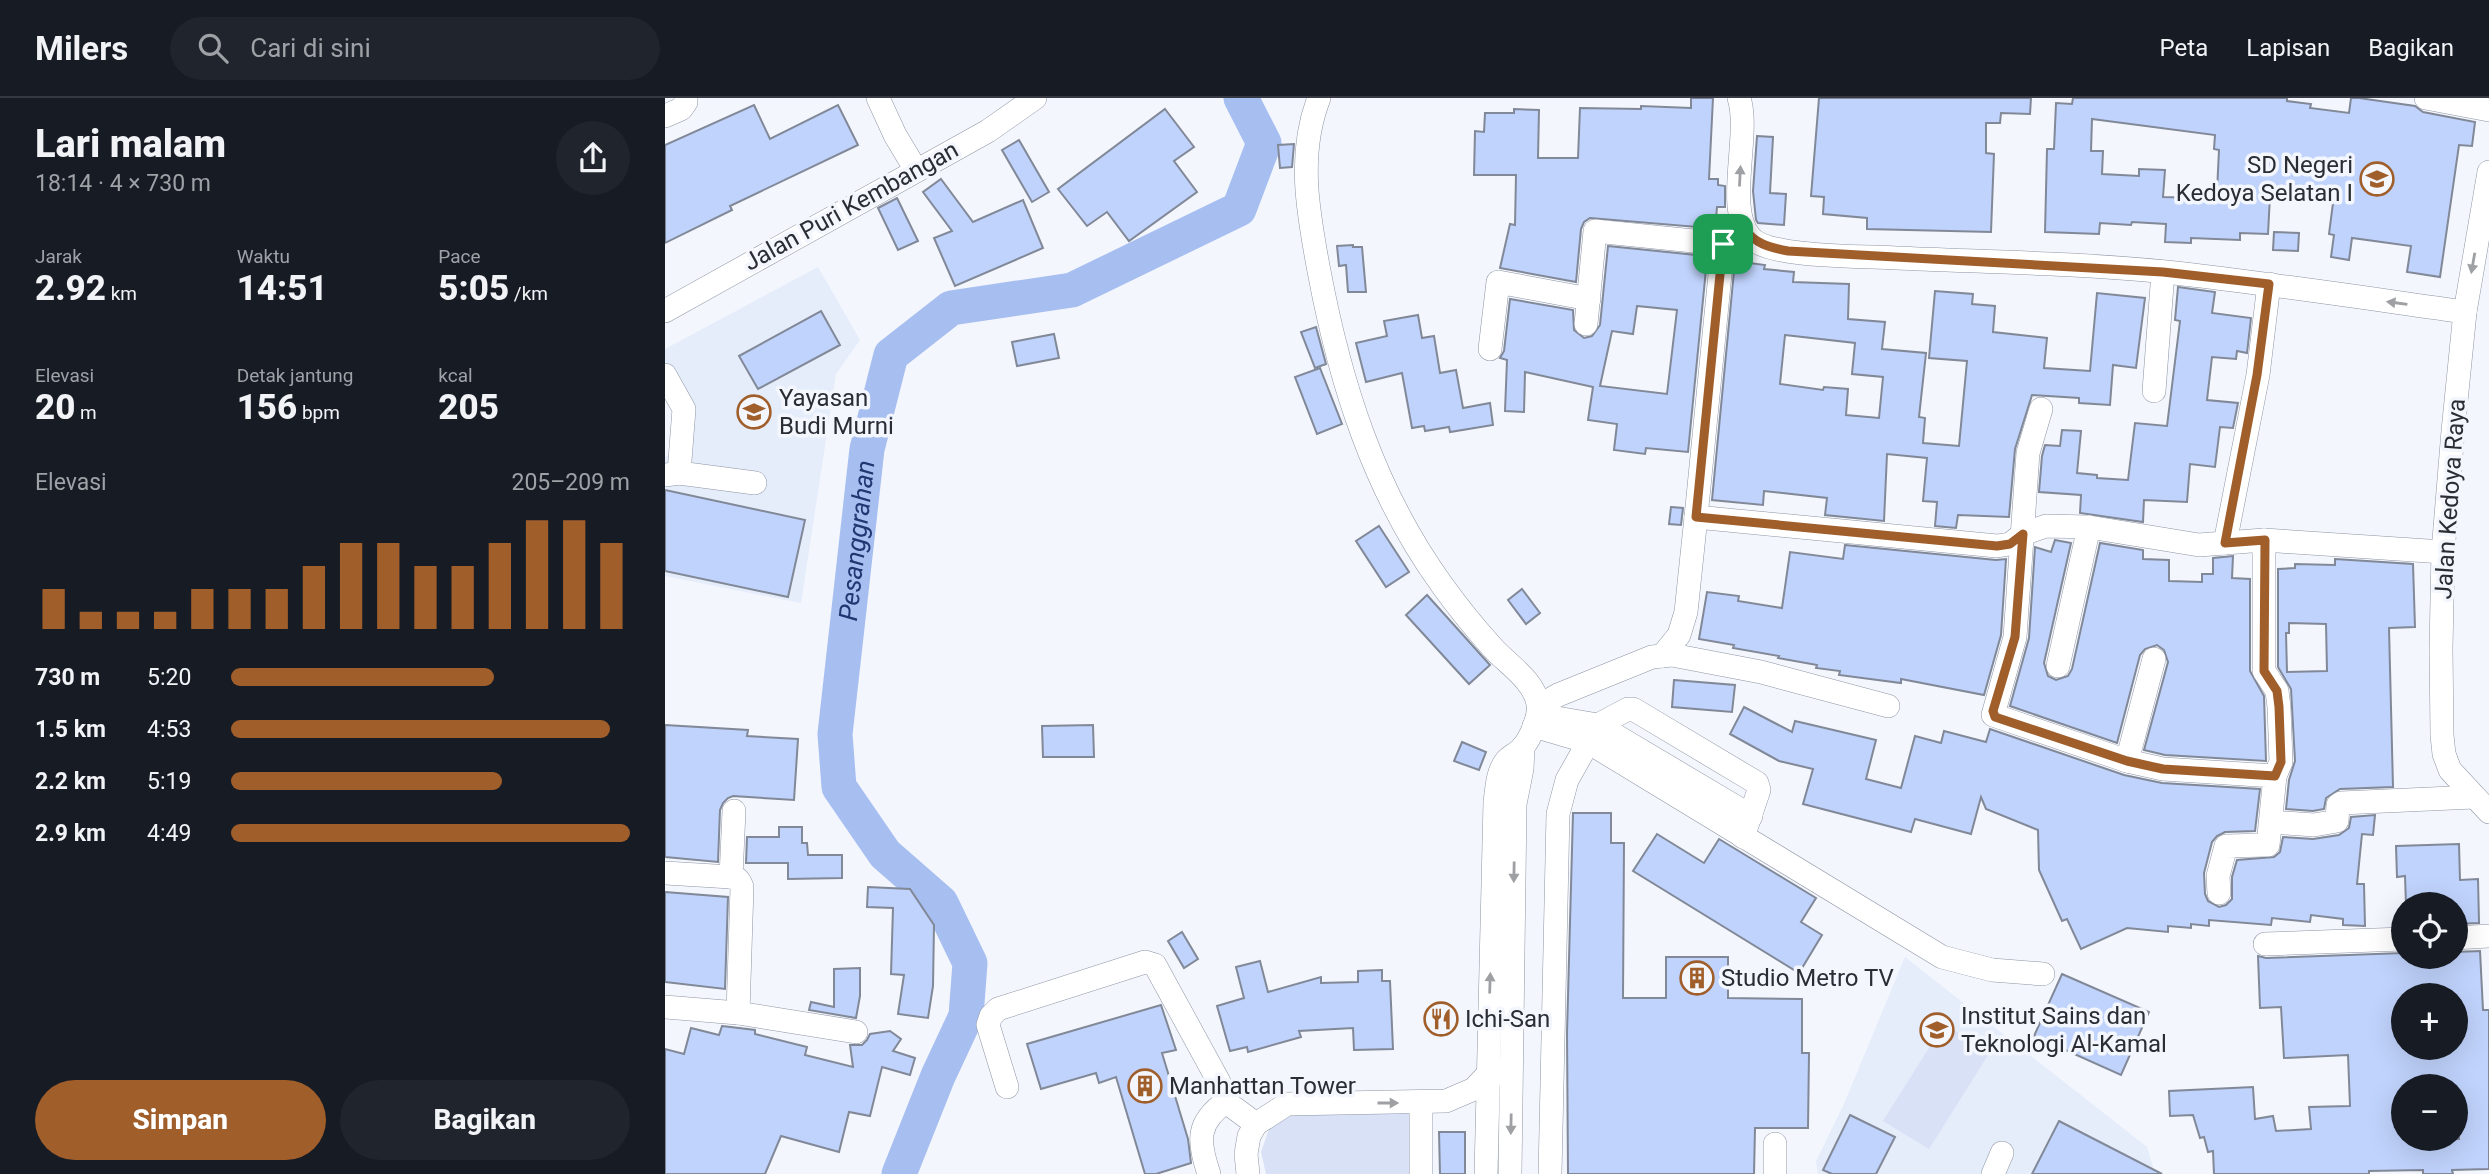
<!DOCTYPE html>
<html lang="id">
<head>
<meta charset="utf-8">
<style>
	:root { --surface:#171b24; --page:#20242c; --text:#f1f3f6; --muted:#9ea1a6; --line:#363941; --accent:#a05e2b }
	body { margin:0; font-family:Roboto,sans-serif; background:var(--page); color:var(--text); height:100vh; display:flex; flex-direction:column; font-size:26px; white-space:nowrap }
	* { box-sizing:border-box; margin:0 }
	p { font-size:23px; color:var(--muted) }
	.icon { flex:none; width:38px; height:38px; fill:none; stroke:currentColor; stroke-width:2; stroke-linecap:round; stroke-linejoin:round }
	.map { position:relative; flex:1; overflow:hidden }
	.details { display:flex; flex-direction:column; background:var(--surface); width:665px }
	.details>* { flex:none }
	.tools { position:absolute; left:1726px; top:794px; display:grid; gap:14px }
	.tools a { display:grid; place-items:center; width:77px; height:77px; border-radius:50%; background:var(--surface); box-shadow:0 7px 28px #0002; font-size:35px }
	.pin { position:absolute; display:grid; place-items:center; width:60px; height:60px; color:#fff; margin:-30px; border-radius:14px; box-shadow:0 4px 10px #0006 }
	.round { display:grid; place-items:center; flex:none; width:74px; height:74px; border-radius:37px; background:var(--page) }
	.overview { display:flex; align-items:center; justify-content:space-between; height:119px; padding:0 35px }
	h1 { font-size:38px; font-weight:800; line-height:52px }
	.metrics { display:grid; grid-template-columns:repeat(3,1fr); gap:10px; height:119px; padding:7px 35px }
	.metrics div { display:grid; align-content:center }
	.metrics b { font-size:35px; font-weight:800 }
	.metrics small { font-size:19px; font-weight:400 }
	.metrics p { font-size:19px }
	.chart { height:196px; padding:14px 35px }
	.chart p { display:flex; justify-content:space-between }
	.chart svg { width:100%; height:126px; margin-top:7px; stroke:var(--accent); stroke-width:6 }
	.cta { display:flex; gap:14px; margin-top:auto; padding:14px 35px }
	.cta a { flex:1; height:80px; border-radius:42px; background:var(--accent); color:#fff; font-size:28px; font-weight:800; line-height:80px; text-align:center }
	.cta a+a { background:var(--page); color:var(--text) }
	ul { padding:0 35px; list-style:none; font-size:23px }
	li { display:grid; grid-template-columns:112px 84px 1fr; align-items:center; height:52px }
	li i { height:18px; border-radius:9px; background:var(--accent) }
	header { display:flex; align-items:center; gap:42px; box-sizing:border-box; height:98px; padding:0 35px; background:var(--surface); border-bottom:2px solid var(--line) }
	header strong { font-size:33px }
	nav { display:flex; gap:38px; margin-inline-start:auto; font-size:24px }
	.search { width:490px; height:63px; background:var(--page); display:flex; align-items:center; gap:18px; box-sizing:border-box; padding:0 24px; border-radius:38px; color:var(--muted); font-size:26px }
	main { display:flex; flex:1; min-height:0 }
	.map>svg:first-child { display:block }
	.built { fill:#e5ecfa }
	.green { fill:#d8e1f6 }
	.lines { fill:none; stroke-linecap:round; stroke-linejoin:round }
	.river { stroke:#a7bef0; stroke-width:35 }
	.building { fill:#c0d3fc; stroke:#818897; stroke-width:2; fill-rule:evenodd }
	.minor-casing { stroke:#8d95a4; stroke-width:24 }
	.minor { stroke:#fff; stroke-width:23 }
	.oneway { fill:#9fa0a3 }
	.route-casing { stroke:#fff; stroke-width:14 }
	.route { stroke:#a05e2b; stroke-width:9 }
	.labels { text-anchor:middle; stroke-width:7; stroke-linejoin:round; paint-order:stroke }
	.poi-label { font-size:24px; fill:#2a2d33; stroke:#f3f6fd; text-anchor:start }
	.street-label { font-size:24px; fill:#2a2d33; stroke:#f3f6fd }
	.water-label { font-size:26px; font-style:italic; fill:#203772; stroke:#f3f6fd }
</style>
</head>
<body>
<header>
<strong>Milers</strong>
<div class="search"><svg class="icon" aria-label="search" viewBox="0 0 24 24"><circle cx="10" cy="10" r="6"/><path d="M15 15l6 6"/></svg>Cari di sini</div>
<nav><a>Peta</a><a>Lapisan</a><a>Bagikan</a></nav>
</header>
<main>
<section class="details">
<div class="overview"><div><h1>Lari malam</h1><p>18:14 · 4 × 730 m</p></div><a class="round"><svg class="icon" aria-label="share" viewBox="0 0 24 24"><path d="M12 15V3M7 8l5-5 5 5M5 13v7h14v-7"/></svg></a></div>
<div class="metrics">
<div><p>Jarak</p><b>2.92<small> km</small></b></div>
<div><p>Waktu</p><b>14:51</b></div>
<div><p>Pace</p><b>5:05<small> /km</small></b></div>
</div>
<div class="metrics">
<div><p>Elevasi</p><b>20<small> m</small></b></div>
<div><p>Detak jantung</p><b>156<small> bpm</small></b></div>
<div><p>kcal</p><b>205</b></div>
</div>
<div class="chart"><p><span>Elevasi</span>205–209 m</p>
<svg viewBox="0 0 160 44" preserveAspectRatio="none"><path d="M5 44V30M15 44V38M25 44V38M35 44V38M45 44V30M55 44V30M65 44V30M75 44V22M85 44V14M95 44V14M105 44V22M115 44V22M125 44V14M135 44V6M145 44V6M155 44V14"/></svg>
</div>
<ul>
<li><b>730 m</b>5:20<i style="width:66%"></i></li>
<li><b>1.5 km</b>4:53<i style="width:95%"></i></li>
<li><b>2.2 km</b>5:19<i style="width:68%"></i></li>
<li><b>2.9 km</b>4:49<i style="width:100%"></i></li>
</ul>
<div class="cta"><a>Simpan</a><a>Bagikan</a></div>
</section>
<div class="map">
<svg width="1824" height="1076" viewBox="0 0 1824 1076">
	<rect width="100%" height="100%" fill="#f3f6fd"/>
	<g class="built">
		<path d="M153,169L195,242L171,276L136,505L0,478V359L26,349L0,280V251Z"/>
		<path d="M1240,859L1482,1049L1490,1076H1153L1151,1063L1179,1006Z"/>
	</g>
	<g class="green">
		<path d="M1279,926L1325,954L1264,1051L1218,1023Z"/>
		<path d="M747,1015V1076H601L596,1054L604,1031L623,1016Z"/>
	</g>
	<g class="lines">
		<path class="river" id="s1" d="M234,1076L273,978L301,918L305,865L276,805L220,756L174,689L170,636L202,351L226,257L286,210L407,192L574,111L599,45L576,0"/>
	</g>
	<g class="building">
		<path d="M1026,0H1048L1044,81H1053V87L1060,88V109H1052L1051,121L1045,120L1044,130L925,120L919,124L916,131L911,184L835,170L845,126L850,127L851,77H809L810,33L819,34L820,15H849V11L874,12L873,60H913L915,10L976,11V8L1026,10Z"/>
		<path d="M1154,0H1366L1365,16L1336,15L1335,25H1321V55L1329,56L1326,134L1202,131V120L1158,116L1159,99L1146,98Z"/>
		<path d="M1408,0H1622V3L1646,6L1645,10L1684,15L1686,0H1694L1750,8L1758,14L1810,24L1807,48L1794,47L1775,179L1742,174L1746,148L1687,140L1684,162L1666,159L1669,137L1664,136L1668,105L1605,98L1603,136L1575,135V142L1526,140V145L1500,144L1501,126L1467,124L1466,127L1435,125L1434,136L1380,134L1382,51H1389L1391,5L1407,6ZM1427,21L1550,37L1549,51L1554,52L1552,93L1531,92V100L1498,99L1500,72L1474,71V78L1437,76L1438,53H1426Z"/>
		<path d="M89,7L105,41L173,7L193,47L65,108L67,112L0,145V47Z"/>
		<path d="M500,11L529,49L509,63L532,94L464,143L442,114L422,128L393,91Z"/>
		<path d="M1092,38L1108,39L1105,95L1121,96L1119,127L1093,125L1091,122L1088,93Z"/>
		<path d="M354,42L384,94L367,104L337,52Z"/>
		<path d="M629,46L627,69L615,70L613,47Z"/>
		<path d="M276,81L308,124L358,102L378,150L290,188L269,140L287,133L258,94Z"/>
		<path d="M232,100L253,143L233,152L213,110Z"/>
		<path d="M1609,134L1634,135L1633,153L1608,152Z"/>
		<path d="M688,147V149H697L701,194H683L681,167L674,168L672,148Z"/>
		<path d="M943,148L1041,158L1042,161L1023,354L981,350L980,356L949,352L952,326L923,322L928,289L860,274L859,314L840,313L842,262L835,260L839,253L845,201L908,212L909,232L919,240L927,238L935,227ZM972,208L1012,212L1002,296L935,288L947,233L968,236Z"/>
		<path d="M1070,163L1100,167L1099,171L1129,174L1128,184L1184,186L1183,221L1220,224L1217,251L1261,255L1254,319L1260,320L1258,345L1294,348L1302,263L1264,260L1270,193L1308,196L1307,206L1330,208L1328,234L1382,240L1379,270L1425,273L1432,195L1480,200L1471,270L1448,267L1445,307L1414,305V300L1367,297L1350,351L1344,419L1293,417L1291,430L1270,428L1272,404L1258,403L1262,360L1222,356L1219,423L1160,417L1162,400L1099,393L1098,407L1047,402ZM1120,237L1190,245L1187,276L1218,279L1214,320L1181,317L1183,291L1159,289L1158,292L1115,286Z"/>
		<path d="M1513,189L1550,194L1547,215L1586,220L1582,255L1572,253L1571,261L1547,259L1542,302L1573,305L1568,330L1555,329L1550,369L1525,366L1522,404L1479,402L1478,424L1415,415L1416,397L1374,394L1377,358L1380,347L1395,348L1397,332L1416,333L1412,375L1432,377V380L1463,382L1470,325L1502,328L1515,223L1510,222Z"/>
		<path d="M156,213L175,247L93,291L74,258Z"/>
		<path d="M753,217L757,240L769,238L775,275L791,272L798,310L825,305L828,327L785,334L784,329L760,333L759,328L747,330L737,275L701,284L691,245L722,238L719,223Z"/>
		<path d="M651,229L661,266L650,270L636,234Z"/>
		<path d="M389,236L394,260L352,268L347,244Z"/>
		<path d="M655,270L677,326L652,336L630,279Z"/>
		<path d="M0,392L140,422L123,499L0,473Z"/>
		<path d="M1006,409L1018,410L1016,427L1004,426Z"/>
		<path d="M714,428L744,474L721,489L691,443Z"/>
		<path d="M1390,442L1406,445L1379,565L1383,578L1391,582L1403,578L1407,571L1435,445L1478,452V461L1504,462V483L1537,484V476H1548V460L1568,458L1567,480L1585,481V573L1599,598L1601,663L1500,657L1479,652L1503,564L1499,552L1492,547L1480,551L1475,557L1452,645L1345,608L1364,540L1370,449L1386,454Z"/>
		<path d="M1180,447L1331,462L1341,461L1336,537L1319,597L1236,581V585L1174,577L1175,573L1151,570L1152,567L1113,560L1114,558L1068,550L1069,547L1034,541L1042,494L1074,498L1073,503L1117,510L1125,454L1178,461Z"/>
		<path d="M1670,461L1748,466L1750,529L1724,530L1728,689L1675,691L1661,700L1659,711L1648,713L1621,711L1624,682L1630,663L1626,591L1613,569V471L1630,470V466L1670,467ZM1624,525L1661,526L1662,573L1622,574L1621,535H1624Z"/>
		<path d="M857,491L875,515L861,526L843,502Z"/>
		<path d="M762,497L825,567L804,586L741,517Z"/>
		<path d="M1009,582L1070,587L1067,614L1007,609Z"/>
		<path d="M1079,609L1127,634L1130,623L1211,642L1201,681L1236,690L1250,638L1276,645L1279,633L1321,644L1325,631L1459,677L1497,685L1595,691L1590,733L1560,734L1552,738L1547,744L1539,775L1540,796L1543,803L1554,809L1561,807L1567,801V779L1572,762L1609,759L1615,754L1618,739L1648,741L1674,737L1684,730L1686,719L1710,717L1708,737L1697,736L1692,786H1699L1700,828L1678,827V821L1646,817L1645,824L1607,820L1606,827L1544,822V828L1526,826V830L1503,828V834L1462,830L1416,851L1402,821L1397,823L1374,772L1373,732L1321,711L1316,699L1306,736L1250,721L1246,734L1138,706L1148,671L1114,663L1065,636Z"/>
		<path d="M0,627L83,632L82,638L133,641L129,702L68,698L63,700L58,705L55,712L53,764L0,759Z"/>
		<path d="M428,627L429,659H378L377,628Z"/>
		<path d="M797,644L821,654L814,672L789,663Z"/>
		<path d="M908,715H946V745H959L958,900H1001V859H1063V900L1137,901V955H1144L1143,1030H1090L1089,1076H903L902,935Z"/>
		<path d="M114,729H137V745H142L143,757H177V780L123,781V765H81L82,739H114Z"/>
		<path d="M992,736L1039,765L1054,741L1151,800L1136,824L1157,837L1134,875L968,773Z"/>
		<path d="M1794,746L1795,782L1813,781L1814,825L1790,826V807H1741L1740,778L1732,779L1731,748Z"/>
		<path d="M203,789L245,791L269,827L268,888L263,920L233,916L239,877L226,876L228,810L202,809Z"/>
		<path d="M0,794L63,799L60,891L0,884Z"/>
		<path d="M517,834L533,861L519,870L503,843Z"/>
		<path d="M1815,853L1818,912H1824V1071L1787,1072L1788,1076H1758V1072L1704,1073V1076H1549L1548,1053L1543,1054L1539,1039L1535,1040L1528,1017L1505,1018L1504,993L1588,989L1590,1021L1608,1018L1611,1033L1646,1031L1644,1009L1685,1008L1683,957L1619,960L1616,909L1595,910L1593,858L1601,860L1738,855V859H1790V854ZM1738,898H1790V950H1738ZM1738,989H1790L1794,1041H1738Z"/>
		<path d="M595,863L603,894L656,879V885L693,884V873L717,872V883H725L728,951L689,952L688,930L634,933L636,939L583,954L582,949L565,953L552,908L579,900L571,869Z"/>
		<path d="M195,870V898L191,920L144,912L146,904L169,909V871Z"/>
		<path d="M1397,876L1484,914L1456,977L1369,938Z"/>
		<path d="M496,907L511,952L497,955L523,1041L526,1065L491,1076H480L451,979L434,985L431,975L376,991L362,946Z"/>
		<path d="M57,928L90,932V936L142,949L140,957L188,969L185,947H197L202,942L205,936L225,933L236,941L228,953L250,960L245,977L217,969L205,1018L184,1014L174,1054L116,1038L100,1076H0V951L19,956L26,930L54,937Z"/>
		<path d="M1185,1017L1230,1039L1211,1076H1167L1158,1072Z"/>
		<path d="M1394,1023L1497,1076H1367Z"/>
		<path d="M774,1034H800V1076H775Z"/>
	</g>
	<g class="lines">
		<defs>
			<g id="minor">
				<path d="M213,0L230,37L251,72"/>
				<path d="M654,0C632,56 643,115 654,173C675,285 709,393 777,487C792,508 809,529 827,549C842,566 869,582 873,606C875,618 866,640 857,650C853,655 845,658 841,663C832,674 832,691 830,704L821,1076"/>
				<path d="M1074,0C1086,37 1059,112 1086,140C1105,160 1200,158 1231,160C1320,164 1411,165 1501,174C1601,185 1700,200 1800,214"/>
				<path d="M1761,0L1824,12"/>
				<path d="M0,18L16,11L21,4V0"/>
				<path d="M1824,74L1800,214L1788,333L1778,454L1776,551L1777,637L1779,656L1785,672L1824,714"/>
				<path d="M1078,129L1058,146L1031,419L1332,448L1345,446L1358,436L1381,428L1424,429L1534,447L1599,442L1778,454"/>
				<path d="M0,213L323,33L370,0"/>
				<path d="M921,226L930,133L1058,146"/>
				<path d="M825,251L833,184L924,201"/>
				<path d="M0,277L19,311L14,375L0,377"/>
				<path d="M1489,293L1498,174"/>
				<path d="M1376,311L1363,355L1350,539L1328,617L1462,663L1498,671L1610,678L1603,747L1561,748L1553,778L1554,795"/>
				<path d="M14,375L90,385"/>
				<path d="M1599,442V573L1612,593L1614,609L1616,664L1610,678"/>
				<path d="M1560,445L1593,277L1604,186"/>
				<path d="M997,558L1014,537L1021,514L1031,419"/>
				<path d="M1393,568L1424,429"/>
				<path d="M874,608L893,597L987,559L1007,557L1096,574L1223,608"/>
				<path d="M880,618L933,627L1086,718"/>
				<path d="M869,628L923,644L1277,859L1327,872L1378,876"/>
				<path d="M1462,663L1489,561"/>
				<path d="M1606,724L1649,727L1672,723L1673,707L1676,705L1809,699"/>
				<path d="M0,775L66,779C72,779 75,783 77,789L73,915"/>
				<path d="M66,779L69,713"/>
				<path d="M1790,840L1824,838"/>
				<path d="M1600,846L1738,841"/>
				<path d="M0,909L73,915L191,934"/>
				<path d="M342,989L323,927L326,918L333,911L480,864L490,867L554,984L561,1004L591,1026"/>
				<path d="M756,1005V1076"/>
				<path d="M544,1076C533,1044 531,1024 561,1004"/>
				<path d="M583,1076L581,1056L584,1038L591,1026L622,1006L781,1003L809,991L822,977H829"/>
				<path d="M845,1076L850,706L857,671L858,649"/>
				<path d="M885,1076L893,716L902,682L933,627L963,611H968L1092,685L1094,692L1078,739"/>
				<path d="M1110,1076V1046"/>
				<path d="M1328,1076L1337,1055"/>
			</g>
		</defs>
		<use href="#minor" class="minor-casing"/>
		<use href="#minor" class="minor"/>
	</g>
	<defs><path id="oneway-solid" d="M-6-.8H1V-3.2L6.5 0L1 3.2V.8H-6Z" transform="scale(1.75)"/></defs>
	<g class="oneway">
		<use href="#oneway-solid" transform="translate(1075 78) rotate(-87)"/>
		<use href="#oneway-solid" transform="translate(1808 165) rotate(100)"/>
		<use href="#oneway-solid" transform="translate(1732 205) rotate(-172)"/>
		<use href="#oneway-solid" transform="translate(849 774) rotate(91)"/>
		<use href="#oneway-solid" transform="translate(825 885) rotate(-88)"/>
		<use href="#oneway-solid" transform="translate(723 1005)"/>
		<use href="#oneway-solid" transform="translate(846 1026) rotate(91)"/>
	</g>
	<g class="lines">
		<defs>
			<path id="route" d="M1078,129C1090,146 1103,149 1123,153L1498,174L1604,186L1592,277L1560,445L1600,442L1599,573L1612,593L1614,609L1616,664L1610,678L1498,671L1462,663L1330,619L1328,613L1350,539L1358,436L1345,446L1332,448L1031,419L1058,146Z"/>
		</defs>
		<use href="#route" class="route-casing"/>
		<use href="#route" class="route"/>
	</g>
	<defs>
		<symbol id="school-ring" viewBox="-11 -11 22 22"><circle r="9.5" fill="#f3f6fd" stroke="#a05e2b" stroke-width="1.5"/><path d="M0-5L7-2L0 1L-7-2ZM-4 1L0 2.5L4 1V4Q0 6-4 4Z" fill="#a05e2b"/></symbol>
		<symbol id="building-ring" viewBox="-11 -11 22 22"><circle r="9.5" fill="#f3f6fd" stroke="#a05e2b" stroke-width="1.5"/><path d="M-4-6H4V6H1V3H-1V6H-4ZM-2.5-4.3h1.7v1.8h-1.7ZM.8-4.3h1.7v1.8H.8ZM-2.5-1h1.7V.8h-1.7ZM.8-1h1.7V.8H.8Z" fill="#a05e2b"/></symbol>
		<symbol id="restaurant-ring" viewBox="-11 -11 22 22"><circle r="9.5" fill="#f3f6fd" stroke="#a05e2b" stroke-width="1.5"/><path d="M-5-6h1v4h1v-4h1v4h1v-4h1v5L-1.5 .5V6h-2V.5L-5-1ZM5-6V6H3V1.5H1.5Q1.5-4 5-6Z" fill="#a05e2b"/></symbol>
		<symbol id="university-ring" viewBox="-11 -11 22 22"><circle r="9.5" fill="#f3f6fd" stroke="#a05e2b" stroke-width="1.5"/><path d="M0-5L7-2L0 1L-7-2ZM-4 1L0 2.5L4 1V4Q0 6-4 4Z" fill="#a05e2b"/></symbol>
	</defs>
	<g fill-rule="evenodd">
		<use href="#school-ring" x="1693" y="62" width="38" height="38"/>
		<use href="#school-ring" x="70" y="295" width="38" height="38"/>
		<use href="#building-ring" x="1013" y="861" width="38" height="38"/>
		<use href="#restaurant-ring" x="757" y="902" width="38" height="38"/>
		<use href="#university-ring" x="1253" y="913" width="38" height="38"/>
		<use href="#building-ring" x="461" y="969" width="38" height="38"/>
	</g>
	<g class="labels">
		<g class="poi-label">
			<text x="1688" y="75" text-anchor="end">SD Negeri<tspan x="1688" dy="28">Kedoya Selatan I</tspan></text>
			<text x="114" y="308">Yayasan<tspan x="114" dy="28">Budi Murni</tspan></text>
			<text x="1056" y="888">Studio Metro TV</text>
			<text x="1296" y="926">Institut Sains dan<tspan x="1296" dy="28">Teknologi Al-Kamal</tspan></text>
			<text x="800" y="929">Ichi-San</text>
			<text x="504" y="996">Manhattan Tower</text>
		</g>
		<g class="street-label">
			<text transform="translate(186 108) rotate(-29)" y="8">Jalan Puri Kembangan</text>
			<text transform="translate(1785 401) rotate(-86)" y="8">Jalan Kedoya Raya</text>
		</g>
		<g class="water-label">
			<text dy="9" stroke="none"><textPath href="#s1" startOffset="695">Pesanggrahan</textPath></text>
		</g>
	</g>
</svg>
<div class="tools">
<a><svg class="icon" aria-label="locate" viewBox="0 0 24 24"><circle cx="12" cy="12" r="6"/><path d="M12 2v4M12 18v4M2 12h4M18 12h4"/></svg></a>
<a>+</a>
<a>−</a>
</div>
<div class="pin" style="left:1058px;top:146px;background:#1e9e55"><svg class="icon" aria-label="arrive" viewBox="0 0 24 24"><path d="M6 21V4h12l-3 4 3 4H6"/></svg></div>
</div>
</main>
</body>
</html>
